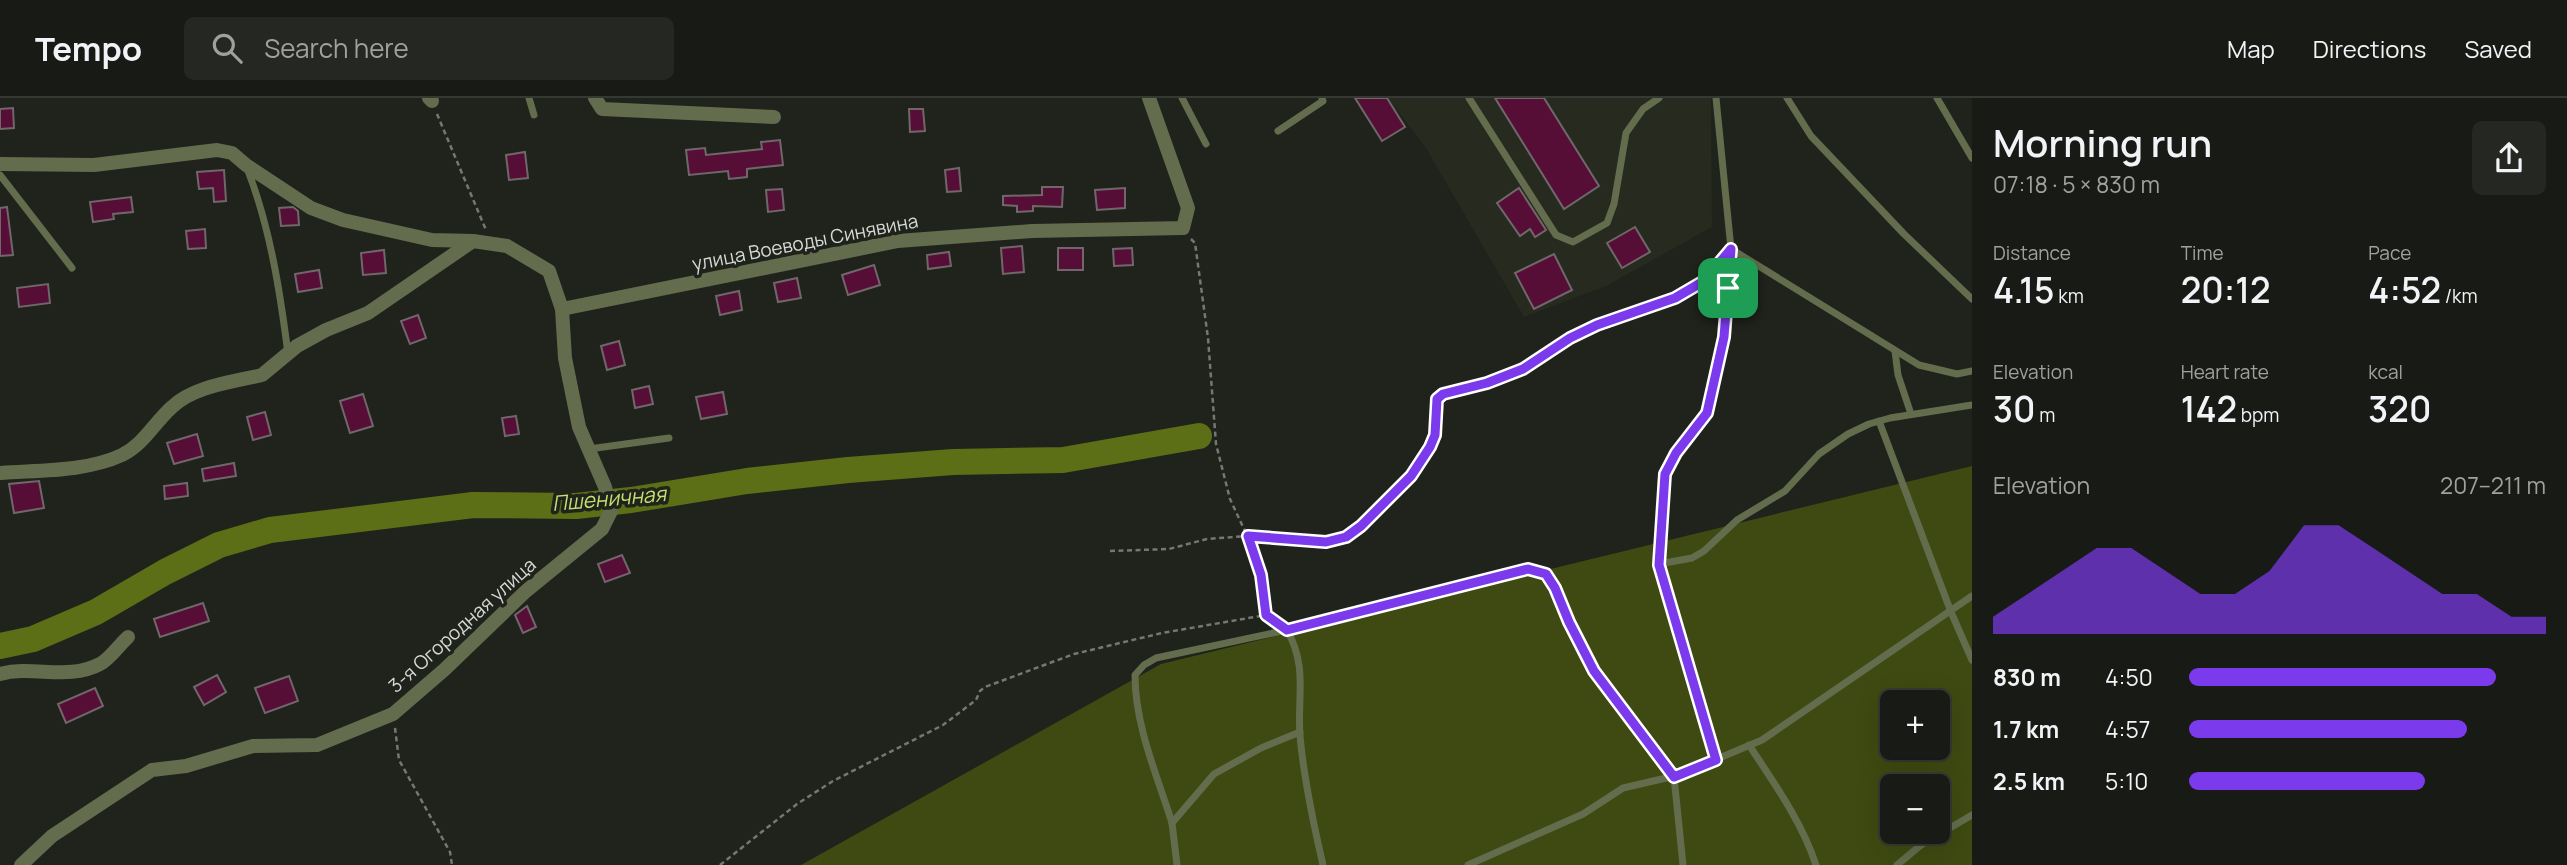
<!DOCTYPE html>
<html lang="en">
<head>
<meta charset="utf-8">
<style>
	:root { --surface:#181a15; --page:#252722; --text:#f1f3f6; --muted:#9fa1a0; --line:#363834; --accent:#7c3aed }
	body { margin:0; font-family:Manrope,sans-serif; background:var(--page); color:var(--text); height:100vh; display:flex; flex-direction:column; font-size:26px; white-space:nowrap }
	* { box-sizing:border-box; margin:0 }
	p { font-size:23px; color:var(--muted) }
	.icon { flex:none; width:38px; height:38px; fill:none; stroke:currentColor; stroke-width:2; stroke-linecap:round; stroke-linejoin:round }
	.map { position:relative; flex:1; overflow:hidden }
	.details { display:flex; flex-direction:column; background:var(--surface); width:595px }
	.details>* { flex:none }
	.tools { position:absolute; left:1880px; top:592px; display:grid; gap:14px }
	.tools a { display:grid; place-items:center; width:70px; height:70px; border-radius:10px; background:var(--surface); box-shadow:0 7px 28px #0002,0 0 0 2px var(--line); font-size:35px }
	.pin { position:absolute; display:grid; place-items:center; width:60px; height:60px; color:#fff; margin:-30px; border-radius:14px; box-shadow:0 4px 10px #0006 }
	.round { display:grid; place-items:center; flex:none; width:74px; height:74px; border-radius:10px; background:var(--page) }
	.summary { display:flex; align-items:center; justify-content:space-between; height:119px; padding:0 21px }
	h1 { font-size:38px; font-weight:600; line-height:52px }
	.metrics { display:grid; grid-template-columns:repeat(3,1fr); gap:10px; height:119px; padding:7px 21px }
	.metrics div { display:grid; align-content:center }
	.metrics b { font-size:35px; font-weight:600 }
	.metrics small { font-size:19px; font-weight:400 }
	.metrics p { font-size:19px }
	.chart { height:196px; padding:14px 21px }
	.chart p { display:flex; justify-content:space-between }
	.chart svg { width:100%; height:126px; margin-top:7px; fill:var(--accent); opacity:.7 }
	ul { padding:0 21px; list-style:none; font-size:23px }
	li { display:grid; grid-template-columns:112px 84px 1fr; align-items:center; height:52px }
	li i { height:18px; border-radius:9px; background:var(--accent) }
	header { display:flex; align-items:center; gap:42px; box-sizing:border-box; height:98px; padding:0 35px; background:var(--surface); border-bottom:2px solid var(--line) }
	header strong { font-size:33px }
	nav { display:flex; gap:38px; margin-inline-start:auto; font-size:24px }
	.search { width:490px; height:63px; background:var(--page); display:flex; align-items:center; gap:18px; box-sizing:border-box; padding:0 24px; border-radius:10px; color:var(--muted); font-size:26px }
	main { display:flex; flex:1; min-height:0 }
	.map>svg:first-child { display:block }
	.built { fill:#272a1e }
	.green { fill:#3e4a11; fill-rule:evenodd }
	.lines { fill:none; stroke-linecap:round; stroke-linejoin:round }
	.river { stroke:#5c6e16; stroke-width:26 }
	.building { fill:#560e37; stroke:#6f676a; stroke-width:2 }
	.path { stroke:#757772; stroke-width:2.5; stroke-dasharray:5 3.5; stroke-linecap:butt }
	.lane { stroke:#636c4c; stroke-width:7 }
	.street { stroke:#636c4c; stroke-width:14 }
	.route-casing { stroke:#fff; stroke-width:14 }
	.route { stroke:#7c3aed; stroke-width:9 }
	.labels { text-anchor:middle; stroke-width:7; stroke-linejoin:round; paint-order:stroke }
	.street-label { font-size:19px; fill:#d7d9d5; stroke:#20221c }
	.water-label { font-size:21px; font-style:italic; fill:#c5df70; stroke:#20221c }
</style>
</head>
<body>
<header>
<strong>Tempo</strong>
<div class="search"><svg class="icon" aria-label="search" viewBox="0 0 24 24"><circle cx="10" cy="10" r="6"/><path d="M15 15l6 6"/></svg>Search here</div>
<nav><a>Map</a><a>Directions</a><a>Saved</a></nav>
</header>
<main>
<div class="map">
<svg width="1972" height="767" viewBox="0 0 1972 767">
	<rect width="100%" height="100%" fill="#20221c"/>
	<path class="built" d="M1388,0H1711L1712,129L1606,188L1524,219L1426,50Z"/>
	<path class="green" d="M1972,368V767H801L1161,566ZM1892,604H1937V649H1892ZM1892,688H1937V733H1892Z"/>
	<g class="lines">
		<path class="river" d="M0,548L33,541L96,514L165,474L219,447L270,432L473,407L576,408L631,402L747,383L848,372L953,364L1063,362L1199,338"/>
	</g>
	<g class="building">
		<path d="M1355,0H1387L1405,29L1382,43Z"/>
		<path d="M1495,0H1544L1599,88L1564,111Z"/>
		<path d="M13,10L14,30L0,31V11Z"/>
		<path d="M909,11H923L925,33L910,34Z"/>
		<path d="M780,42L783,67L747,71V79L729,81L728,73L689,77L686,52L705,50L706,57L762,51L761,44Z"/>
		<path d="M525,54L528,80L509,82L506,57Z"/>
		<path d="M959,70L961,93L947,94L945,72Z"/>
		<path d="M224,72L226,103L214,104L213,90L199,91L197,74Z"/>
		<path d="M1042,89H1063L1062,109L1033,108V113L1017,114V108L1003,107V98L1042,97Z"/>
		<path d="M1125,90V110L1097,112L1095,92Z"/>
		<path d="M1519,90L1546,132L1535,139L1530,131L1520,138L1497,105Z"/>
		<path d="M782,91L784,112L768,114L766,92Z"/>
		<path d="M131,99L133,114L113,116L114,121L93,124L90,104Z"/>
		<path d="M7,109L13,157L0,158V110Z"/>
		<path d="M293,109L298,113L299,127L281,128L279,110Z"/>
		<path d="M1635,129L1650,154L1622,170L1607,145Z"/>
		<path d="M205,131L206,150L188,151L186,133Z"/>
		<path d="M1022,148L1024,174L1003,176L1001,150Z"/>
		<rect x="1058" y="150" width="25" height="22"/>
		<path d="M1132,150L1133,167L1114,168L1113,151Z"/>
		<path d="M384,152L386,175L363,177L361,155Z"/>
		<path d="M949,154L951,168L928,171L927,157Z"/>
		<path d="M1554,156L1572,192L1534,211L1515,175Z"/>
		<path d="M874,167L880,187L848,197L842,177Z"/>
		<path d="M319,172L322,190L298,194L295,176Z"/>
		<path d="M797,180L801,200L778,204L774,185Z"/>
		<path d="M48,186L50,205L19,209L17,190Z"/>
		<path d="M739,193L742,212L720,217L716,198Z"/>
		<path d="M418,217L426,240L410,246L401,223Z"/>
		<path d="M619,243L625,267L607,272L601,248Z"/>
		<path d="M649,288L653,306L635,310L632,292Z"/>
		<path d="M723,294L727,316L701,321L696,299Z"/>
		<path d="M363,296L373,328L350,335L340,303Z"/>
		<path d="M265,314L271,337L253,342L247,319Z"/>
		<path d="M516,318L519,336L505,338L502,320Z"/>
		<path d="M197,336L203,358L174,366L167,345Z"/>
		<path d="M234,365L236,378L204,383L202,371Z"/>
		<path d="M39,383L44,410L14,415L9,386Z"/>
		<path d="M187,385L188,398L165,401L164,388Z"/>
		<path d="M622,457L630,475L605,484L598,466Z"/>
		<path d="M203,505L209,523L160,539L154,521Z"/>
		<path d="M527,508L536,529L523,535L515,517Z"/>
		<path d="M217,577L226,594L204,607L194,589Z"/>
		<path d="M289,578L298,603L265,615L255,590Z"/>
		<path d="M95,590L103,608L66,625L58,606Z"/>
	</g>
	<g class="lines">
		<g class="path">
			<path d="M437,16L486,132"/>
			<path d="M1191,141L1195,145L1208,240L1216,346L1230,401L1251,446L1260,477L1266,517L1276,524"/>
			<path d="M1110,453L1169,451L1207,441L1248,438L1326,444L1346,439L1361,428L1411,378L1430,349L1435,337L1437,301C1451,290 1488,285 1508,277C1532,268 1550,251 1572,239C1610,218 1676,209 1705,181C1711,176 1715,170 1719,164"/>
			<path d="M395,630L399,662L450,754L452,767"/>
			<path d="M720,767L797,706L833,683L943,627L976,602L980,593L985,589L1074,556L1162,535L1266,517"/>
		</g>
		<g class="lane">
			<path d="M529,0L534,17"/>
			<path d="M1182,0L1206,46"/>
			<path d="M1469,0L1556,137L1573,144L1607,125L1614,106L1626,35L1643,11L1659,0"/>
			<path d="M1787,0L1811,38L1904,136L1972,201"/>
			<path d="M1937,0L1972,60"/>
			<path d="M1278,33L1323,3L1322,0"/>
			<path d="M247,70C270,129 280,193 288,256"/>
			<path d="M0,77L72,170"/>
			<path d="M1731,151L1919,267L1957,276L1972,273"/>
			<path d="M1895,253L1898,277L1911,316"/>
			<path d="M1879,323L1951,514L1972,562"/>
			<path d="M589,351L669,340"/>
			<path d="M1659,466L1692,460L1704,453L1737,422L1785,393L1819,356L1848,336L1869,326L1890,320L1972,307"/>
			<path d="M1287,532C1308,569 1297,599 1300,638C1304,682 1313,724 1323,767"/>
			<path d="M1749,647C1774,685 1802,724 1816,767"/>
			<path d="M1716,662L1659,467L1665,376L1676,355L1707,315L1724,239L1731,151L1716,0"/>
			<path d="M1172,725C1157,677 1135,628 1135,577L1144,567L1156,560L1287,532L1528,471L1546,476L1555,490L1569,524L1594,573L1674,679L1683,767"/>
			<path d="M1177,767L1172,725L1214,676L1261,650L1300,634"/>
			<path d="M1468,767L1583,716L1623,690L1679,677L1762,642L1972,498"/>
			<path d="M1897,767L1921,747L1972,717"/>
		</g>
		<g class="street">
			<path d="M429,0L432,3"/>
			<path d="M595,0L602,11L774,19"/>
			<path d="M0,66L94,67L217,52L232,55L246,67L311,110L343,122L432,142L473,143L507,148L549,173L562,211L565,260L579,329L605,389L611,413L602,431L526,493L444,572L393,616L317,647L253,648L186,668L152,672L52,738L21,767"/>
			<path d="M562,211L898,143L1032,133L1183,130L1188,110L1149,0"/>
			<path d="M0,375C40,372 85,374 122,357C144,346 154,325 172,309C194,288 233,284 262,277L297,248L326,232L368,215L473,143"/>
			<path d="M0,576C33,567 68,583 100,566C110,561 119,547 128,539"/>
		</g>
	</g>
	<g class="lines">
		<defs>
			<path id="route" d="M1731,151L1724,239L1707,315L1676,355L1665,376L1659,467L1716,662L1674,679L1594,573L1569,524L1555,490L1546,476L1528,471L1287,532L1266,517L1261,477L1248,438L1326,444L1346,439L1361,428L1411,378L1430,349L1435,337L1437,301L1443,296L1487,285L1523,271L1570,240L1597,227L1675,200L1704,183Z"/>
		</defs>
		<use href="#route" class="route-casing"/>
		<use href="#route" class="route"/>
	</g>
	<g class="labels">
		<g class="street-label">
			<text transform="translate(805 144) rotate(-11)" y="7">улица Воеводы Синявина</text>
			<text transform="translate(462 527) rotate(-42)" y="7">3-я Огородная улица</text>
		</g>
		<g class="water-label">
			<text transform="translate(609 401) rotate(-5)" y="7">Пшеничная</text>
		</g>
	</g>
</svg>
<div class="tools">
<a>+</a>
<a>−</a>
</div>
<div class="pin" style="left:1728px;top:190px;background:#1e9e55"><svg class="icon" aria-label="arrive" viewBox="0 0 24 24"><path d="M6 21V4h12l-3 4 3 4H6"/></svg></div>
</div>
<section class="details">
<div class="summary"><div><h1>Morning run</h1><p>07:18 · 5 × 830 m</p></div><a class="round"><svg class="icon" aria-label="share" viewBox="0 0 24 24"><path d="M12 15V3M7 8l5-5 5 5M5 13v7h14v-7"/></svg></a></div>
<div class="metrics">
<div><p>Distance</p><b>4.15<small> km</small></b></div>
<div><p>Time</p><b>20:12</b></div>
<div><p>Pace</p><b>4:52<small> /km</small></b></div>
</div>
<div class="metrics">
<div><p>Elevation</p><b>30<small> m</small></b></div>
<div><p>Heart rate</p><b>142<small> bpm</small></b></div>
<div><p>kcal</p><b>320</b></div>
</div>
<div class="chart"><p><span>Elevation</span>207–211 m</p>
<svg viewBox="0 0 160 44" preserveAspectRatio="none"><path d="M0 44V38L10 30L20 22L30 14L40 14L50 22L60 30L70 30L80 22L90 6L100 6L110 14L120 22L130 30L140 30L150 38L160 38V44z"/></svg>
</div>
<ul>
<li><b>830 m</b>4:50<i style="width:86%"></i></li>
<li><b>1.7 km</b>4:57<i style="width:78%"></i></li>
<li><b>2.5 km</b>5:10<i style="width:66%"></i></li>
</ul>
</section>
</main>
</body>
</html>
